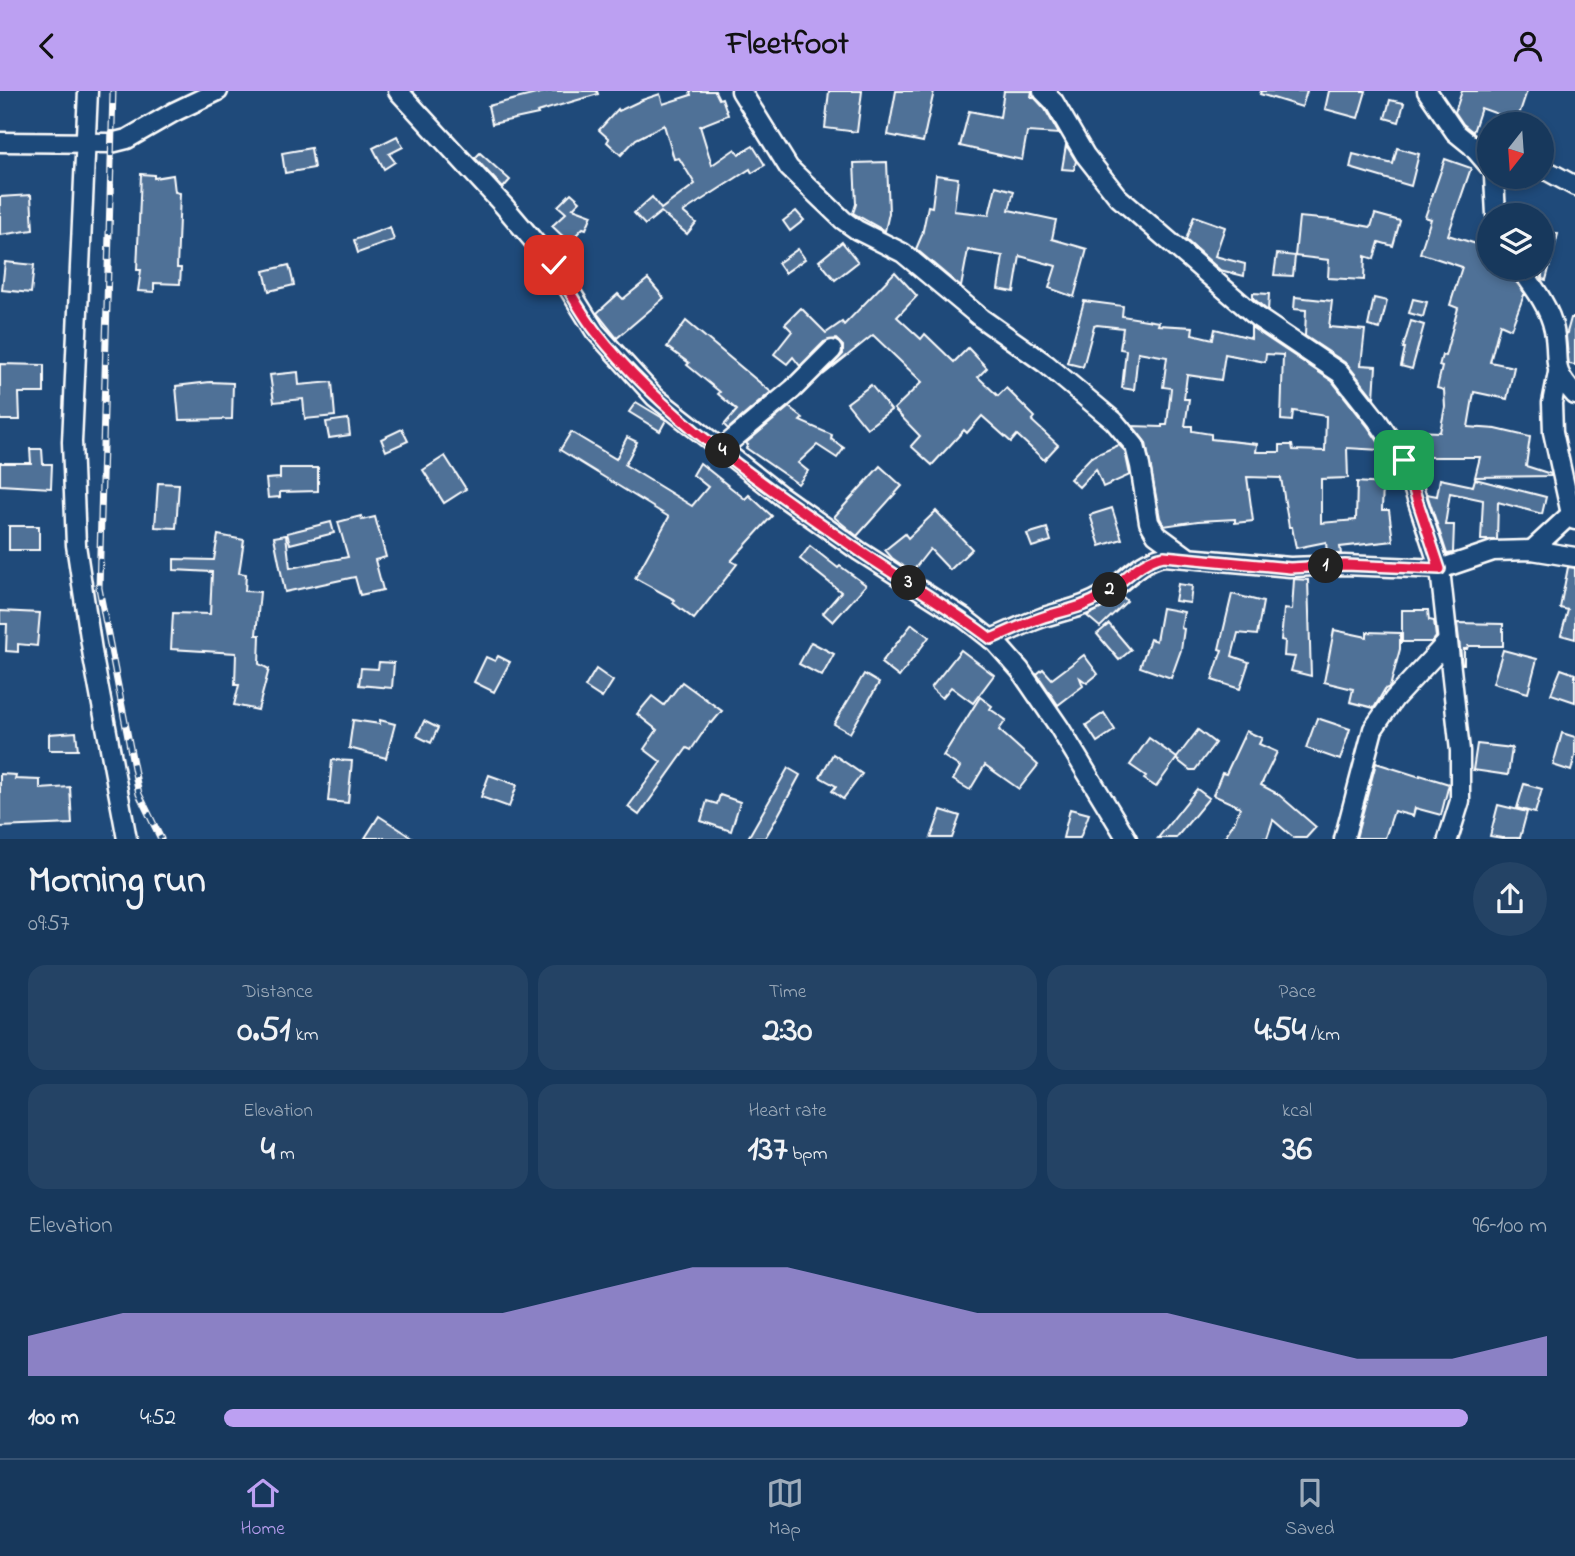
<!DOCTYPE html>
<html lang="en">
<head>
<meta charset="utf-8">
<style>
	:root { --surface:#17385c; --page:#244365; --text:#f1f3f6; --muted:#9eacbb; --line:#365272; --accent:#bca0f2 }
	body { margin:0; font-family:"Indie Flower",sans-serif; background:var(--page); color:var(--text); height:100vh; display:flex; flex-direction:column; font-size:26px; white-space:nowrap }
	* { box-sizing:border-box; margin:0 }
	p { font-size:23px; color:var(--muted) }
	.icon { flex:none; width:38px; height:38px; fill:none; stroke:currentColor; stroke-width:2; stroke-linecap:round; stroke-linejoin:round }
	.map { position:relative; height:748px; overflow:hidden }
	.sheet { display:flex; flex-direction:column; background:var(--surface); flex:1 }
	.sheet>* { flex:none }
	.needle { width:46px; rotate:197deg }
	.fabs { position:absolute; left:1477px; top:21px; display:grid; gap:14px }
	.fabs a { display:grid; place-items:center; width:77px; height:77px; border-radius:50%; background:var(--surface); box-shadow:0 4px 10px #0003,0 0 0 2px var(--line); font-size:35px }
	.pin { position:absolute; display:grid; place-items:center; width:60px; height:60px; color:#fff; margin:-30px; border-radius:14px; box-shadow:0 4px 10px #0006 }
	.km { position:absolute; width:35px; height:35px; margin:-18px; border-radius:50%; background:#222; color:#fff; font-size:19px; line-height:35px; text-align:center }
	.round { display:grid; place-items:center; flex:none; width:74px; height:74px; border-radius:37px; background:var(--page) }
	.overview { display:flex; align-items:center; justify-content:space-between; height:119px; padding:0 28px }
	h1 { font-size:38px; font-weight:700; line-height:52px }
	.metrics { display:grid; grid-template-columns:repeat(3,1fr); gap:10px; height:119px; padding:7px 28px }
	.metrics div { display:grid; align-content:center; border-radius:18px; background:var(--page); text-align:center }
	.metrics b { font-size:35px; font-weight:700 }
	.metrics small { font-size:19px; font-weight:400 }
	.metrics p { font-size:19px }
	.chart { height:196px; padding:14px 28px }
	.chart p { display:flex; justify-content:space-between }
	.chart svg { width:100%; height:126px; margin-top:7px; fill:var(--accent); opacity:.7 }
	ul { padding:0 28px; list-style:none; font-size:23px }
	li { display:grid; grid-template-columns:112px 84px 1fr; align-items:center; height:52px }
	li i { height:18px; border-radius:9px; background:var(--accent) }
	header { display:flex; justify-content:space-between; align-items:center; height:91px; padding:0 28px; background:var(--accent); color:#111; font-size:32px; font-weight:700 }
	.tabs { display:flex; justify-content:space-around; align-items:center; height:98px; border-top:2px solid var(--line); background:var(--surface); font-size:19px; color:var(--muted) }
	.tabs a { display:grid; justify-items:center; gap:4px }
	.tabs .current { color:var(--accent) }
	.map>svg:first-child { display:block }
	.building { fill:#507197; stroke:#fff; stroke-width:2; fill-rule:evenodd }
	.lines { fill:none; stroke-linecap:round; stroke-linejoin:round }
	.minor-casing { stroke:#fff; stroke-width:23 }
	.minor { stroke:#1f4a7a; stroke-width:18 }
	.rail-casing { stroke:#fff; stroke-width:7 }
	.rail { stroke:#1f4a7a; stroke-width:4.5; stroke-dasharray:13; stroke-linecap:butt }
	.route-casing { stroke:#fff; stroke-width:14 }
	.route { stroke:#e11d48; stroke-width:9 }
</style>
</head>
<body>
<header><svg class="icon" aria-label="back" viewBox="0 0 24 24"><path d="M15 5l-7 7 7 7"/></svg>Fleetfoot<svg class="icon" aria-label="person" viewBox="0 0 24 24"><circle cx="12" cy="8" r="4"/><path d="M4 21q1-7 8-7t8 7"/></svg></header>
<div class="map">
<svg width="1575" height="748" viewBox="0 0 1575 748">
	<rect width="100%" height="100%" fill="#1f4a7a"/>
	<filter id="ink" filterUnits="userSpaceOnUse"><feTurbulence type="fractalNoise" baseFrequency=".0143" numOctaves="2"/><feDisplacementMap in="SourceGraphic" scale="14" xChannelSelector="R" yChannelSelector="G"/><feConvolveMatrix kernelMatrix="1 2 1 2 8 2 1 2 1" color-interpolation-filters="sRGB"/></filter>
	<g filter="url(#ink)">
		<g class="building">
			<path d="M548,0H597L598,3L537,21L538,23L492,33L488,15Z"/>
			<path d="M690,0H715L719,8L722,7L728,24L700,35L712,74L735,58L739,63L753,55L765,74L752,82L750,78L683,121L696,132L687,143L661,121L645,134L634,122L652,106L661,118L695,93L679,67L674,68L664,34L636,48L621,64L607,51L609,48L599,39L618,18L619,20L642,9L660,3L663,13L691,4Z"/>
			<path d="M829,0H862L857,41L825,37Z"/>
			<path d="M896,0H934L923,51L888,44Z"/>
			<path d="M1004,0H1032L1031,6H1034L1045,18L1059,43L1027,41L1022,69L960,55L969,20L1000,26Z"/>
			<path d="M1261,0H1307L1302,16L1260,3Z"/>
			<path d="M1329,0H1366L1358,27L1325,18Z"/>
			<path d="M1462,0H1527L1517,30L1481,17L1473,41L1463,33L1455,21Z"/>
			<path d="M1390,9L1404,12L1399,31L1385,27Z"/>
			<path d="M397,45L403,56L389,63L395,71L384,78L373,57Z"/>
			<path d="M1066,54L1076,70L1074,79L1062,78Z"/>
			<path d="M311,57L314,77L285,82L282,62Z"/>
			<path d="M1397,57L1419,63L1411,95L1350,77L1353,63L1393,73Z"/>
			<path d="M480,62L510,89L503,97L475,67Z"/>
			<path d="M1445,68L1471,77L1448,144L1489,157V177H1509L1511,184L1526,204H1524L1511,238L1500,233L1490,271L1514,276L1507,308L1474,301L1468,336L1496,338L1530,346L1526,375L1551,383V385L1475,386L1480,366H1415L1407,353H1414V340L1440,341L1445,316L1444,299L1437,297L1442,276L1439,275L1442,264L1445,265L1458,217L1450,214L1462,176L1420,162L1431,128L1425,126Z"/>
			<path d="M887,71L889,122L885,140L853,122L856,113L854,72Z"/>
			<path d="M141,83L154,84V87L173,84L175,101L180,102L177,177H181L180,193L154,192V201L138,200L141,179H137Z"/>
			<path d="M936,84L958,87L954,120L989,124L996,95L1014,100L1009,119L1056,129L1052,148L1087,158L1074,206L1049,197L1056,175L1020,165L1014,201L998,198L1003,165L968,159L961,196L916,158L922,144L928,115L932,116Z"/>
			<path d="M571,102L580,110L573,117L592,124L586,138L583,137L569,151L552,135L566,122L558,115Z"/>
			<path d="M31,104L33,139L0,144V106Z"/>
			<path d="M796,120L804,129L790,140L783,130Z"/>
			<path d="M1375,123L1400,130L1393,155L1379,151L1374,168L1365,165L1364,189L1328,187L1329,169L1295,165L1293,185L1274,184L1277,163L1295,165L1299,126L1333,129L1371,136Z"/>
			<path d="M1194,125L1225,136L1215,165L1245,173L1244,185L1220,179L1186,149Z"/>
			<path d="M390,136L394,149L358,162L354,149Z"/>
			<path d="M1542,139L1558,143L1546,189L1542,188Z"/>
			<path d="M842,151L858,171L835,189L819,170Z"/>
			<path d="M798,158L805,168L785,182L778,172Z"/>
			<path d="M5,171L34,174L31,202L2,199Z"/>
			<path d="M289,174L294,194L269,200L264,180Z"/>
			<path d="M895,181L917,205L897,226L921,248L925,243L954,271L968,257L987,277L978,286L998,305L1006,297L1035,326L1032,330L1058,354L1044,369L1017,344L1011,351L982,325L967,342L964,339L932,374L911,355L920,345L894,318L922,291L873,244L823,284L843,263V255L836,248L824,251L800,275L793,266L787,273L774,263L792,240L785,233L801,217L826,242L842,231L844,234Z"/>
			<path d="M648,188L664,207L617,247L597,222L618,203L623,208Z"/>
			<path d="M1253,202L1269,203L1268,220L1253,207Z"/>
			<path d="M1295,206L1332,210L1329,236L1365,239L1361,274L1376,275L1374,307L1347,273L1305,245L1306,219L1294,218Z"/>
			<path d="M1374,207L1387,210L1380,238L1368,235Z"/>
			<path d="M1413,208L1427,211L1423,226L1409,222Z"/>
			<path d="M1084,210L1123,215L1122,225L1159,231L1158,234L1193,236L1192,243L1213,248L1215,238L1251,247V236L1332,290L1368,336L1379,352L1380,359L1347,357L1348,387L1321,388V432L1356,429L1357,391L1383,393L1382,419H1389L1393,450L1340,456L1341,463H1327L1326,451L1296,457L1292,436H1289L1281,387L1247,386L1253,430L1235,432V428L1198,430L1164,435L1160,427L1146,352L1133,335L1162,336V334H1167L1171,297L1163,296L1167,266L1138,261L1134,299L1122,297L1126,259L1120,258L1123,237L1097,234L1094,235L1083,276L1067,272ZM1225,263L1265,271L1266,263L1283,264L1281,329L1292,330L1293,320L1326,325L1325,360L1293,359L1292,354H1280V361H1256L1257,353L1211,348V343L1192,340V335H1185L1189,308H1184L1187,284L1221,289Z"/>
			<path d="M1571,227H1575V274L1569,273L1568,266L1566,245Z"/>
			<path d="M686,230L771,301L728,338L724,334L737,319L718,303L720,301L687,274L689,272L667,256Z"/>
			<path d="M1411,230L1424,234L1412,278L1401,275L1405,257H1403Z"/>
			<path d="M0,273L44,274V302H19L20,329H0Z"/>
			<path d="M298,281L299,294L332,291L335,325L305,328L303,308L274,311L270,284Z"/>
			<path d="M210,291L233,292L232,328L179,329L176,295Z"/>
			<path d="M871,294L891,319L867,337L847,312Z"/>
			<path d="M636,311L666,329L660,340L629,321Z"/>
			<path d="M789,316L803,327L800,330L832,344L831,348L844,357L837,367L817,354L798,372L808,380L798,393L746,357L748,354L746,352Z"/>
			<path d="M348,328L350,344L329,347L326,331Z"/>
			<path d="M402,338L408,350L386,360L381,348Z"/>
			<path d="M571,341L616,368L627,346L637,351L625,374L692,415L708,396L693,384L700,372L745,408L749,404L772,425L731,470L737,473L694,528L673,512L675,509L635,487L669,426L560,359Z"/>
			<path d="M1119,354L1125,360L1130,384L1103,396L1096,378L1079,396L1070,388L1091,366Z"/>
			<path d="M30,358H42L43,373H52L51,397L0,394V372H31Z"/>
			<path d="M445,365L466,398L444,412L423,379Z"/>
			<path d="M880,375L902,395L857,445L834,426Z"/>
			<path d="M280,377H318V400L280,401V406L268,407L266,388L280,387Z"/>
			<path d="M1440,388L1473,395L1475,388L1546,406L1542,423L1498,411L1497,449H1481L1483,409L1450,402L1445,434H1454L1453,462L1447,463L1427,403L1437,405Z"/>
			<path d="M158,392L179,393L176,437L155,436Z"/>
			<path d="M1112,417L1122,448L1100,455L1090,424Z"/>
			<path d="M936,420L972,458L950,479L930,458L912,481L892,467L885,459L905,443L908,447Z"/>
			<path d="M361,425L362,429L375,426L386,466L375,469L383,499L360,504L355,486L285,501L274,446L286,444L290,477L348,466L338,431Z"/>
			<path d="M331,431L334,442L290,453L287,442Z"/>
			<rect x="9" y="435" width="30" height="24"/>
			<path d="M1047,437L1051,450L1032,456L1027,443Z"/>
			<path d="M218,444L244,449L239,482L246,483L245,500L260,501L256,544H260L259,573L269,578L258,619L234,614L239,594H235L236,562L171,558L173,522L210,523L212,481L174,479V468L214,469Z"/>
			<path d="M810,455L838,477L840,475L866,494L833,531L823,522L841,501L800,468Z"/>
			<path d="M1568,476L1575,477V548L1561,544L1568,519L1560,517Z"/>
			<path d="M1294,488L1308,489L1311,585L1291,580L1295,566L1284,565L1285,550L1281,549L1284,518L1292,519Z"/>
			<path d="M1178,493L1192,495L1190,512L1175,510Z"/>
			<path d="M1232,503L1263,511L1257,544L1238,542L1232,565L1249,571L1240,598L1212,589L1222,559L1219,558Z"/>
			<path d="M1122,505L1127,510L1100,536L1087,525Z"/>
			<path d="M1162,517L1184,521L1181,537L1184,538L1181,559L1171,587L1140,576L1150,548L1156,550Z"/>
			<path d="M1402,519H1428L1429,529L1434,530L1436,546L1432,551H1402Z"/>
			<path d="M0,520L40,522L37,555L18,553V561L6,560L7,533H0Z"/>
			<path d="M1457,532L1503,533V555H1468L1467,558H1464V573H1462Z"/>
			<path d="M912,533L929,546L899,586L881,572Z"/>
			<path d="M1109,533L1131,559L1119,569L1097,543Z"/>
			<path d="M1334,539L1367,546V541L1400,542V558L1390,596L1385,598L1374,617L1350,611L1353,598L1324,591Z"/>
			<path d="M811,551L834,563L822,585L799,573Z"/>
			<path d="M961,559L994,584L973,612L951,596L942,607L931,597Z"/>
			<path d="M1503,559L1537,568L1528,602L1493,592Z"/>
			<path d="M1084,564L1098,583L1087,592L1080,587L1083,595L1058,614L1037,583L1043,578L1052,588Z"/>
			<path d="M498,565L510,571L494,601L474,591L486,566L495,570Z"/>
			<path d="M379,571L394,572L392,597L359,594L361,577L378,578Z"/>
			<path d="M596,578L613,590L602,607L585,596Z"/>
			<path d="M1561,578L1575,583V611L1551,603Z"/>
			<path d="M864,583L879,592L850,642L834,633Z"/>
			<path d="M682,591L722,620L712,632L710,631L691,659L687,657L639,724L628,716L661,671L644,658L657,639L637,623L652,605L664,614Z"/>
			<path d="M980,606L992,615L990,618L1006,629L999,639L1038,674L1019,698L985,674L970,699L953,689L960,676L943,665Z"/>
			<path d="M1104,622L1115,639L1097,651L1086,634Z"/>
			<path d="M1317,627L1350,638L1340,669L1306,657Z"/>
			<path d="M353,629L380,633V629L395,633L386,667L349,657Z"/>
			<path d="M424,630L438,637L431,652L417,645Z"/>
			<path d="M1198,639L1215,652L1195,679H1190L1176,668Z"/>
			<path d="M1246,640L1262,647L1259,653L1277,661L1261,694L1278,703L1316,736L1306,747H1294L1273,729L1267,747H1224L1235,730L1240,716L1213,704L1222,682L1226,683Z"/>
			<path d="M76,641L78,659H49V643Z"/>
			<path d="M1562,642L1575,646V665L1571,680L1553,674Z"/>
			<path d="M1149,647L1177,667L1156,696L1144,688L1146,685L1130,674Z"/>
			<path d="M1477,653L1512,657L1508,684L1473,679Z"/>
			<path d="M833,663L862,683L843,708L832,700L836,695L820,686Z"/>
			<path d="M332,669L352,670L348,712L328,710Z"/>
			<path d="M1376,672L1420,686V684L1449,693L1441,724L1415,717L1413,725L1394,720L1385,747H1356Z"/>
			<path d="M788,677L800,684L775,730L765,747H748Z"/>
			<path d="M0,683L16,684L15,688L40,689V698L70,696L72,733L0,736Z"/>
			<path d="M489,684L517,694L509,716L481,706Z"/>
			<path d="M1524,693L1542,698L1535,722L1517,717Z"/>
			<path d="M1197,698L1209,707L1176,747H1158Z"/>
			<path d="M720,704L740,711L731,740L701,730L707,710L717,713Z"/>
			<path d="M1498,714L1527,721L1520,747H1502L1490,745Z"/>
			<path d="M1070,718L1089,723L1080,747H1063Z"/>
			<path d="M941,719L960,725L952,747H931Z"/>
			<path d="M379,725L413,747H365Z"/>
		</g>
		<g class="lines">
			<defs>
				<g id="minor">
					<path d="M88,0L72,351L76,454L93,566L127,748"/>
					<path d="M398,0L504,115L554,174L595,240L655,306L780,404L859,460L964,527L996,552L1020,579L1059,636L1127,748"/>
					<path d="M741,0L789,77L843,129L857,139L903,162L981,227L1046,273L1114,330L1135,355L1140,375L1149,431L1156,443L1186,465"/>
					<path d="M1043,0L1054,11L1085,64L1118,106L1257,226L1340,282L1377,329L1404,369L1440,478L1460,660V710L1448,748"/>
					<path d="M1427,0L1455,41L1471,54L1489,75"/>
					<path d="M0,51L111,52L127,48L174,21L218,0"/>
					<path d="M1542,77L1575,95"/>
					<path d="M1494,86L1496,124"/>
					<path d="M1520,177C1533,195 1550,217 1554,239C1560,272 1549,276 1575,304"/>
					<path d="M1558,282L1552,312L1553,341L1571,423L1575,429"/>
					<path d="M720,359L793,298L832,259"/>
					<path d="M1532,459L1571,423"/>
					<path d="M991,548C1008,541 1024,533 1041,527C1061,520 1083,517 1102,505C1124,492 1138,470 1164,465L1290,476L1344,474L1440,478L1493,460L1532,459L1575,466"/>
					<path d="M1344,748L1373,638L1394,608L1447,551"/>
				</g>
			</defs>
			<use href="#minor" class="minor-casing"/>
			<use href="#minor" class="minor"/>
			<defs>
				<path id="rail" d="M113,0L99,497L139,703L161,748"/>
			</defs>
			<use href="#rail" class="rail-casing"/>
			<use href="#rail" class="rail"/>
		</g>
	</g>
	<g class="lines" filter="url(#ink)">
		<defs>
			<path id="route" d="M554,174C567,196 580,221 596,241C664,327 768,397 858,459C902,489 948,515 991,548C1007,541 1024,533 1041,527C1061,520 1083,517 1102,505C1123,492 1138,470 1164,465L1290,477L1345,474L1440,478L1404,369"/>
		</defs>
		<use href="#route" class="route-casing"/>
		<use href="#route" class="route"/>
	</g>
</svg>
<div class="fabs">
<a><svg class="needle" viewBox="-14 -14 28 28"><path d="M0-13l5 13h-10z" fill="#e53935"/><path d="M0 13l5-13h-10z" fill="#9eacbb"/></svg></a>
<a><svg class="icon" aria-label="layers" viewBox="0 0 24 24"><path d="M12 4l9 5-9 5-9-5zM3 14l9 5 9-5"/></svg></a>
</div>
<div class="pin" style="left:1404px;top:369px;background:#1e9e55"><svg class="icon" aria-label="arrive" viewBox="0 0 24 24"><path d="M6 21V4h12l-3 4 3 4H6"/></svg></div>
<div class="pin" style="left:554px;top:174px;background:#d93025"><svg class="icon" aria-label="check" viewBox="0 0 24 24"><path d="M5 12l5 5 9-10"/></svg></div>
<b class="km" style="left:1326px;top:475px">1</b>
<b class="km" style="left:1110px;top:499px">2</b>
<b class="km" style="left:909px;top:492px">3</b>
<b class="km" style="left:723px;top:360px">4</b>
</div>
<section class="sheet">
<div class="overview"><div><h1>Morning run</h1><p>09:57</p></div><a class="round"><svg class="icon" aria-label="share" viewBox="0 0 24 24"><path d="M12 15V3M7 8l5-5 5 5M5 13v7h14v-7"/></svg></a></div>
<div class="metrics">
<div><p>Distance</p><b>0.51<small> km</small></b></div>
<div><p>Time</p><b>2:30</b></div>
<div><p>Pace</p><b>4:54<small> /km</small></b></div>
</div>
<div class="metrics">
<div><p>Elevation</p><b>4<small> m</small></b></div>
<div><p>Heart rate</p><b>137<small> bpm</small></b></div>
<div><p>kcal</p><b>36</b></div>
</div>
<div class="chart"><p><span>Elevation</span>96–100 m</p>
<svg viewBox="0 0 160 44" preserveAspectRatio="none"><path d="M0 44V30L10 22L20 22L30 22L40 22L50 22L60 14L70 6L80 6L90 14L100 22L110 22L120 22L130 30L140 38L150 38L160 30V44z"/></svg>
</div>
<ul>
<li><b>100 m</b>4:52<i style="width:94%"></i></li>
</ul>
</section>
<nav class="tabs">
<a class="current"><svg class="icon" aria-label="home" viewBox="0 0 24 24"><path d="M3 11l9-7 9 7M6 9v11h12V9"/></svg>Home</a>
<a><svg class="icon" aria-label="map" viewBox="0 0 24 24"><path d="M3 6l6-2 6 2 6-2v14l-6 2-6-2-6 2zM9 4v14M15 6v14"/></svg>Map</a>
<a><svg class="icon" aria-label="saved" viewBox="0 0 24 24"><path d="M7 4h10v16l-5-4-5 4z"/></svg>Saved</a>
</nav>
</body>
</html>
